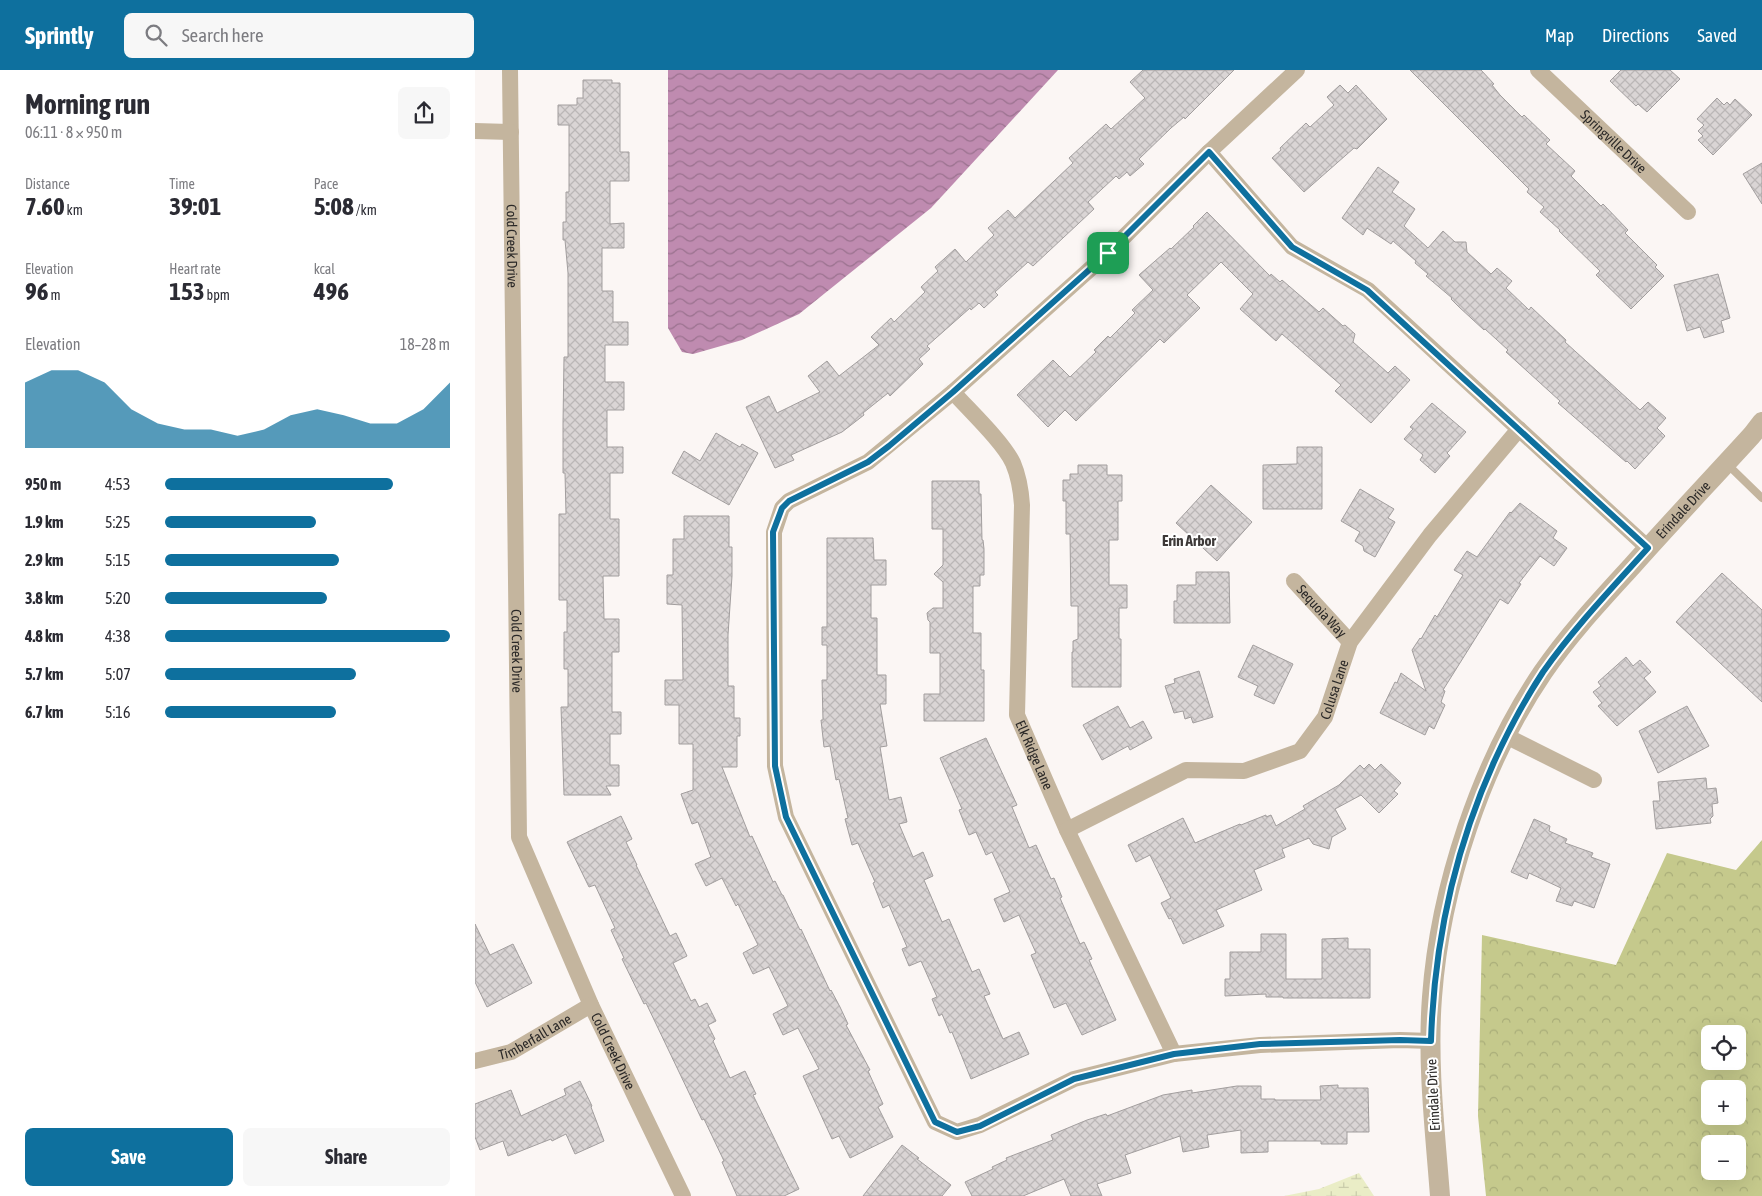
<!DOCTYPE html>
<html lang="en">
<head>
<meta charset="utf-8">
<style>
	:root { --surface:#fff; --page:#f7f7f7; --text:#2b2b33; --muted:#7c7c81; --accent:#0e709e }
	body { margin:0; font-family:"Asap Condensed",sans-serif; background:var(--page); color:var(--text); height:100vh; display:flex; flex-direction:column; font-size:19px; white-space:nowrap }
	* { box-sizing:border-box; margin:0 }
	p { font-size:16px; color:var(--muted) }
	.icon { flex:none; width:28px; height:28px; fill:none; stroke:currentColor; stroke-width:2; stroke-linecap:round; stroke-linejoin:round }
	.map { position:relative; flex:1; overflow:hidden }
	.panel { display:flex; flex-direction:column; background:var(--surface); width:475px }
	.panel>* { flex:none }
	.fabs { position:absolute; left:1226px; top:955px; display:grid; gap:10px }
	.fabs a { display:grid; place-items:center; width:45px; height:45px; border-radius:8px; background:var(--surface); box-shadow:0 5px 20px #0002; font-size:25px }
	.pin { position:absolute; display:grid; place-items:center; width:42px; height:42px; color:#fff; margin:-21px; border-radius:10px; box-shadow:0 2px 8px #0006 }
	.round { display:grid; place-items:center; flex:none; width:52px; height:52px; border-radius:8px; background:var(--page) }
	.overview { display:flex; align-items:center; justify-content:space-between; height:85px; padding:0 25px }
	h1 { font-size:28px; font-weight:700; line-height:38px }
	.metrics { display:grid; grid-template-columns:repeat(3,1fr); gap:8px; height:85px; padding:5px 25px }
	.metrics div { display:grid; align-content:center }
	.metrics b { font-size:25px; font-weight:700 }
	.metrics small { font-size:14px; font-weight:400 }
	.metrics p { font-size:14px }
	.chart { height:140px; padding:10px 25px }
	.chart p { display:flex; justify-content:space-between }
	.chart svg { width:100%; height:90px; margin-top:5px; fill:var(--accent); opacity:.7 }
	.primary-button { display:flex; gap:10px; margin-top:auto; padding:10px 25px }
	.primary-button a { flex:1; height:58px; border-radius:8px; background:var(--accent); color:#fff; font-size:20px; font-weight:700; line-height:58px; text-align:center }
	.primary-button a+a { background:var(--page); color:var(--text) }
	ul { padding:0 25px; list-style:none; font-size:16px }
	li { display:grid; grid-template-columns:80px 60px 1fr; align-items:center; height:38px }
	li i { height:12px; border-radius:6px; background:var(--accent) }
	header { display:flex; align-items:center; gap:30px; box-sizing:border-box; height:70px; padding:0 25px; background:var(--accent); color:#fff }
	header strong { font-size:24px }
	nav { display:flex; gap:28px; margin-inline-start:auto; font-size:18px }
	.search { width:350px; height:45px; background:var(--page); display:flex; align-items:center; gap:12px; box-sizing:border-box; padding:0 18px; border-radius:8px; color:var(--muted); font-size:19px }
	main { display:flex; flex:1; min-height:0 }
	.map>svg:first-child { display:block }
	.forest { fill:url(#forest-crowns); fill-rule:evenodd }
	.wetland { fill:url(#wetland-marsh) }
	.water { fill:url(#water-waves) }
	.building { fill:url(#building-cross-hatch); stroke:#a29e9e }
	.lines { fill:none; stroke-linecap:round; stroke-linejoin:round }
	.service { stroke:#c4b59e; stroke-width:8 }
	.minor { stroke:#c4b59e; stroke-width:16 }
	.tertiary { stroke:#c4b59e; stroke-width:20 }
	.route-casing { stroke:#fff; stroke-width:10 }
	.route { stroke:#0e709e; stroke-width:6 }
	.labels { text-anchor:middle; stroke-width:4; stroke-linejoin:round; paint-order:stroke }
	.street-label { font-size:14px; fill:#2a2827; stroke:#fff }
	.neighbourhood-label { font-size:15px; font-weight:bold; fill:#3d3938; stroke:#fff }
</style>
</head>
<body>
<header>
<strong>Sprintly</strong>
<div class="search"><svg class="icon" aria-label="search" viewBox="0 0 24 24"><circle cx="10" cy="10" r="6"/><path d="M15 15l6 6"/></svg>Search here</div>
<nav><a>Map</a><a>Directions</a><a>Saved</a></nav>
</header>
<main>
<section class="panel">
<div class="overview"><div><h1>Morning run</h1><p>06:11 · 8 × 950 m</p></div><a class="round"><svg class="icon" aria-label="share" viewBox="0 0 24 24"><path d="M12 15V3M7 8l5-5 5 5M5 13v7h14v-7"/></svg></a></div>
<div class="metrics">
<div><p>Distance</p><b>7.60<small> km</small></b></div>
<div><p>Time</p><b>39:01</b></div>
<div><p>Pace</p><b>5:08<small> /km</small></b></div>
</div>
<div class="metrics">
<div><p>Elevation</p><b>96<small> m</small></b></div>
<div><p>Heart rate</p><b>153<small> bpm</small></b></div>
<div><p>kcal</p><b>496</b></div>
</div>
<div class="chart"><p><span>Elevation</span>18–28 m</p>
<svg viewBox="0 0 160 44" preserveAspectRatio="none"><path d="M0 44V12L10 6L20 6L30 12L40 25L50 32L60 35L70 35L80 38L90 35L100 28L110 25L120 28L130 32L140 32L150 25L160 12V44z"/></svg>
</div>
<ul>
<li><b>950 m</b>4:53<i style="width:80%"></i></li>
<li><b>1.9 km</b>5:25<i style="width:53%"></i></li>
<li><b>2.9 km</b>5:15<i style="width:61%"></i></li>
<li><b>3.8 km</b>5:20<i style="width:57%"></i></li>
<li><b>4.8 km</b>4:38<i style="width:100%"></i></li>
<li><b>5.7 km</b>5:07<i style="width:67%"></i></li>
<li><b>6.7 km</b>5:16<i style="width:60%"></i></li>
</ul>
<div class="primary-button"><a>Save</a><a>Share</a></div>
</section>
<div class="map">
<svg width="1287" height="1126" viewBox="0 0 1287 1126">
	<defs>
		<pattern id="forest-crowns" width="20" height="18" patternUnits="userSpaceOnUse" patternTransform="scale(1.25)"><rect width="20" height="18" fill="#c5c98c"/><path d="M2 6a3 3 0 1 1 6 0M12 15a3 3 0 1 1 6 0" fill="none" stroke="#a9ad79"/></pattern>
		<pattern id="wetland-marsh" width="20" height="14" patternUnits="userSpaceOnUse" patternTransform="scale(1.25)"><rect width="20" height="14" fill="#eaedc6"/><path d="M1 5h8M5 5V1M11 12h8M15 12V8" fill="none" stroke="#c9cbaa"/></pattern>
		<pattern id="water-waves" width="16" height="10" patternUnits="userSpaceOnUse" patternTransform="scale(1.25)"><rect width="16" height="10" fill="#bf8bb0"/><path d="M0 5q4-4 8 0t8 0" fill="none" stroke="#9b728f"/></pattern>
		<pattern id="building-cross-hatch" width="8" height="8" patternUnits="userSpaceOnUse" patternTransform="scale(1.25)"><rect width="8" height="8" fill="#dad5d5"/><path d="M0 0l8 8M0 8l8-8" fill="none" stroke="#bbb7b7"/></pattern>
	</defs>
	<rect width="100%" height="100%" fill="#fbf6f4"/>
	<path class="forest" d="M1287,770V1126H1011L1003,1046L1007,865L1141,895L1192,783L1261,800ZM1235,964H1262V991H1235ZM1235,1019H1262V1046H1235ZM1235,1074H1262V1101H1235Z"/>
	<path class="wetland" d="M884,1103L899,1126H809L844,1119Z"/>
	<path class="water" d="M193,0H583L456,138L324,244L267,270L218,284L207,282L193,258Z"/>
	<g class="building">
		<path d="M668,0H759L710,49L709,47L696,58L664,89L669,94L655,106L652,102L644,109L641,106L613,132L619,139L558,196L553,192L520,222L523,225L509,238L504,233L496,240L495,238L452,276L455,279L444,289L448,294L415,326L413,323L388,343L389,345L367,362L316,385L319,390L300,398L271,337L294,326L302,343L345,322L333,306L352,291L364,306L404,275L396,267L416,248L419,252L450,222L446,217L463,201L460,197L480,179L491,192L519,165L513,158L533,140L540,148L598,93L594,88L631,54L636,59L670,28L655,12Z"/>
		<path d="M935,0H1006L1019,14L1017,15L1025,25L1047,47L1049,45L1075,70L1071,74L1100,101L1096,106L1126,136L1128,134L1153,160L1150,163L1182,195L1180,197L1189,206L1156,239L1121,205L1125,201L1084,161L1085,160L1065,142L1069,137L1052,122L1054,119Z"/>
		<path d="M1146,0H1195L1205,9L1172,42L1163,34L1161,36L1135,11Z"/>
		<path d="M108,10H137V13H145V82H154V111H135V154L149,153V178H127V221H138V252H153V275H130V312H149V340H132V377H148V403H135V449H144V506H128L129,549H144V582H137V642H146V664H135V695H144V716H131L136,725H89L86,637H93V599H89V562H92V530H84V444H91L90,403H88V353L89,287H93V203L90,170H88V152H91V122H94V55H83V35H102V28H108Z"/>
		<path d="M865,15L873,23L881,15L912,49L882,79L879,78L829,122L797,88L806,80L805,78L831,53L835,57L859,35L852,27Z"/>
		<path d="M1242,28L1249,35L1252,32L1255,35L1260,29L1277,45L1238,85L1223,70L1228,66L1223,61L1229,55L1222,49Z"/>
		<path d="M1287,93V134L1268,104Z"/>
		<path d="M903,97L924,112L917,122L940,139L929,156L953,178L968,161L980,172H991L992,182L1016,204L1022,198L1037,211L1031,218L1054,240L1056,237L1091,270L1090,272L1165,340L1173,332L1191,348L1182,358L1190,366L1160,399L1152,391L1151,392L1083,333L1085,331L1031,282L1033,280L1010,259L1009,260L984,237L976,229L977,228L951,206L953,204L940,193L941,191L918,171L916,174L892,158L888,165L867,148Z"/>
		<path d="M732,142L795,206L796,204L805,212L807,210L844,242L848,238L868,256L870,255L880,264L878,272L913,303L920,296L935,310L896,353L860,321L866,315L807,264L801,271L765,239L778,224L746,192L712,225L725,238L689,273L685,269L601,351L590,340L573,357L542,325L578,290L595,307L621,282L619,280L633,266L635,268L660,243L657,240L678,220L664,205L695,178L696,179L719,157L718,156Z"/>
		<path d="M1243,204L1255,248L1246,251L1249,262L1229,268L1225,257L1212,261L1199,215Z"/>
		<path d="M957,333L991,362L972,383L975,386L960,403L945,390L948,385L929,369L938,359L935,357Z"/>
		<path d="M241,363L265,377L267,374L283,383L254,435L197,403L209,381L225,391Z"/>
		<path d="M822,377H847V439H788V395L822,394Z"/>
		<path d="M603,395H632V405H647V431H643V470H634V515H652V538H644V569H646V617H597V582H598V571L603,569V536H596L595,464H591V431H588V410H595V404H603Z"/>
		<path d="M457,411H504V424H506L507,470H508L509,479V505H505V516H498V563H506V600H509V651H449V624H465V583H455V552L453,550L452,543L458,538H468V512L459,504L468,495V459H457Z"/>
		<path d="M736,415L777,452L742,491L701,453Z"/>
		<path d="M885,419L919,439L913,448L920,452L900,487L889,481L888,476L880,471L885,462L866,451Z"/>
		<path d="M1045,433L1082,461L1078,468L1092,478L1079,496L1065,486L1044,513L1046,514L1033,534L1025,529L968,620L970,621L966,632L970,635L959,659L954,656L950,665L905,643L920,612L922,613L926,603L951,621L937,580L945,568L946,569L960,545L962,547L988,505L979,500L992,481L1002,487L1035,442L1036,443Z"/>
		<path d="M209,446H254V477H257V506L253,565V616H259V648H265V666H262V697H247L275,767L277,766L298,812L300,811L307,825H308L325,860L326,859L355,921L356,920L365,937L373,954L371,955L395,1000L393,1001L408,1034L403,1037L418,1067L375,1088L364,1066L357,1069L328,1006L344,999L323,958L308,965L298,944L313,936L294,897L278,904L268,883L283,875L263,834L261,836L247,808L231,816L220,794L236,787L223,752L217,754L206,724L218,720V674H204V635H190V610H208L207,535L192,534V505H198V469H209Z"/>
		<path d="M352,468H398L399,490H411V515H396V548H402V605H411V634H405L412,676L405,677L414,730L426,727L432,752L424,754L438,787L448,782L458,806L449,810L467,852L474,849L497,902L504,899L515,924L509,926L528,969L544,962L554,984L496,1009L477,962L475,963L467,944L464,946L457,929L462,927L446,891L434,896L427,879L432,877L414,835L408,838L398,813L400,812L383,773L377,775L370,749L373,748L364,709L361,710L355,676L349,677L346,650H348L347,610H352V575H347V557H352Z"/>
		<path d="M721,502H754L755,553H699V531H702V515H721Z"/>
		<path d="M1247,503L1287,540V632L1201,552Z"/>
		<path d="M778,575L818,594L799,634L779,625L783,616L763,607Z"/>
		<path d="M1151,587L1158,596L1165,590L1176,602L1169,608L1181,622L1142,656L1123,636L1127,633L1118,622L1126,616L1123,612Z"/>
		<path d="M724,601L738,647L718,653L716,647L710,649L708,641L699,643L690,616L700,613L699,609Z"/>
		<path d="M643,636L655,658L668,651L677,668L655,680L653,676L627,690L608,655Z"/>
		<path d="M1212,636L1234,676L1183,703L1164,661Z"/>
		<path d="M511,668L542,735L537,737L554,778L561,775L576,809L579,808L587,827L585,828L605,874L609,872L617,889L614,890L641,950L607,965L591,933L579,938L556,885L561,883L544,845L529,852L519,829L535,822L517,782L511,785L501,762L494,765L484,740L487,739L465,688Z"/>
		<path d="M894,694L900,700L906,694L926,713L919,721L923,724L904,743L886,725L860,739L871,759L857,767L854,779L838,774L834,768L807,779L810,787L779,800L787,820L741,840L749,856L708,874L696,848L694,849L686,833L696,828L675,785L661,792L653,775L708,748L720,773L765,754L766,755L791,745V747L796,745L801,756L830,739L828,736L864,715L885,695L889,699Z"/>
		<path d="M1231,708L1232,719L1241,718L1243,733L1237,734L1238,746L1235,749L1236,753L1181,759L1178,731H1185L1183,712Z"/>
		<path d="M146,746L157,769L151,772L162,795H161L195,866L201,863L212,886L198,893L216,931L220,929L224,937L232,933L241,951L233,955L240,969L238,971L255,1008L270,1001L281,1024L278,1025L324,1119L309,1126H262L247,1092L249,1091L229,1049L227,1050L171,933L169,934L147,889L149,888L136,860L140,858L120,815L114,817L92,772Z"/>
		<path d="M1059,749L1075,756L1074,761L1092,769L1090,773L1118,783L1116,787L1135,794L1119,838L1099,831L1097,836L1081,831L1086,818L1054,803L1052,809L1036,802Z"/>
		<path d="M0,854L15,885L38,874L57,913L12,937L0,912Z"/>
		<path d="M786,864H811V909H847V869L873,868V879H895V928H808V927H791V924L750,926V909H755V882H786Z"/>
		<path d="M105,1011L117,1036L116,1037L129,1071L100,1084L91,1064L77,1071L76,1069L33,1086L28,1071L5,1080L0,1067V1034L36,1020L46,1046L91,1025L89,1019Z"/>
		<path d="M863,1015V1018H893L894,1062H872V1074H846V1071H793V1082L766,1083V1060L732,1065L734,1077L708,1082L705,1066L650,1085L656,1103L622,1114L627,1126H596L589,1109L548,1126H497L490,1112L518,1099L517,1097L532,1090L531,1088L578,1070L576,1065L612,1050L631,1044L632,1046L688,1025L717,1020V1023L762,1016H786V1029H800V1030H846L845,1016Z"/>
		<path d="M427,1075L444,1088L442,1089L476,1115L467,1126H388Z"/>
	</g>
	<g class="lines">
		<path class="service" d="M1251,393L1287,428"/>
		<g class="minor">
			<path id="s1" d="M35,0L44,767L116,935L208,1126"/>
			<path d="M822,0L734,82L633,183L478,322L393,392L314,431L307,438L299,462L300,696L311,747L460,1052L482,1062L505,1055L599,1009L699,984L785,975L925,970L956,971"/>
			<path id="s2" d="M1063,0L1213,142"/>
			<path d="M0,61L36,62"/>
			<path d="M734,82L817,177L893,220L1173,478"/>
			<path id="s3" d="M478,322C495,341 528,372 538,393C544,407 546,420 547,435L542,645L592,760L699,984"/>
			<path id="s4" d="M819,511L875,572"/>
			<path d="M1031,666L1119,710"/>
			<path id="s5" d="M592,760L711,700L769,701L825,681L850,647L875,572L955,465L1044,359"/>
			<path id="s6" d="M0,991L36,982L116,935"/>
		</g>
		<path class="tertiary" id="s7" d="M965,1126C960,1060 952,993 957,927C965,818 1006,693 1068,602C1094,564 1126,530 1157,496C1196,452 1237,409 1277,365L1287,352"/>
	</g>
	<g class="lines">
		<defs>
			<path id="route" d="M734,82L817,177L892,220L1173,478C1137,518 1099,558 1068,602C1049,631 1033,661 1019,692C979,781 959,874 956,971L925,970L785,974L699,984L599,1009L505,1056L482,1062L460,1052L311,747L300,696L298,462L307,438L314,431L393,392L414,376L478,322L633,183Z"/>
		</defs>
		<use href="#route" class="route-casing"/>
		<use href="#route" class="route"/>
	</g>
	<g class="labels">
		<g class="street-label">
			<text dy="5" stroke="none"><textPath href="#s2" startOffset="104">Springville Drive</textPath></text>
			<text dy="5" stroke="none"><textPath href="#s1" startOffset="176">Cold Creek Drive</textPath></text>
			<text dy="5" stroke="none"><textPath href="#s7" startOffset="761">Erindale Drive</textPath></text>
			<text dy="5" stroke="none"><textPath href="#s4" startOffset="41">Sequoia Way</textPath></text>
			<text dy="5" stroke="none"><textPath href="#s1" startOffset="581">Cold Creek Drive</textPath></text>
			<text dy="5" stroke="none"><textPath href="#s5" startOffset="322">Colusa Lane</textPath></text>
			<text dy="5" stroke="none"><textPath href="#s3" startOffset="390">Elk Ridge Lane</textPath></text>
			<text dy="5" stroke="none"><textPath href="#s6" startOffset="65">Timberfall Lane</textPath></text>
			<text dy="5" stroke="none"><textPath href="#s1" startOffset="1001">Cold Creek Drive</textPath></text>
			<text transform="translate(958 1025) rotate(-93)" y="5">Erindale Drive</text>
		</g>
		<g class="neighbourhood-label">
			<text x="714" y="476">Erin Arbor</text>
		</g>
	</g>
</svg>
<div class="fabs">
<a><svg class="icon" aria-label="locate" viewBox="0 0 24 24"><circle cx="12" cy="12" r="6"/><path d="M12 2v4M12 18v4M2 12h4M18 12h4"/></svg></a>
<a>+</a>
<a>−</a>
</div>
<div class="pin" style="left:633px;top:183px;background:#1e9e55"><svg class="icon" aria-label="arrive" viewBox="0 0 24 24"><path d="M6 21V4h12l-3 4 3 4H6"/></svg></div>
</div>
</main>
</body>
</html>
